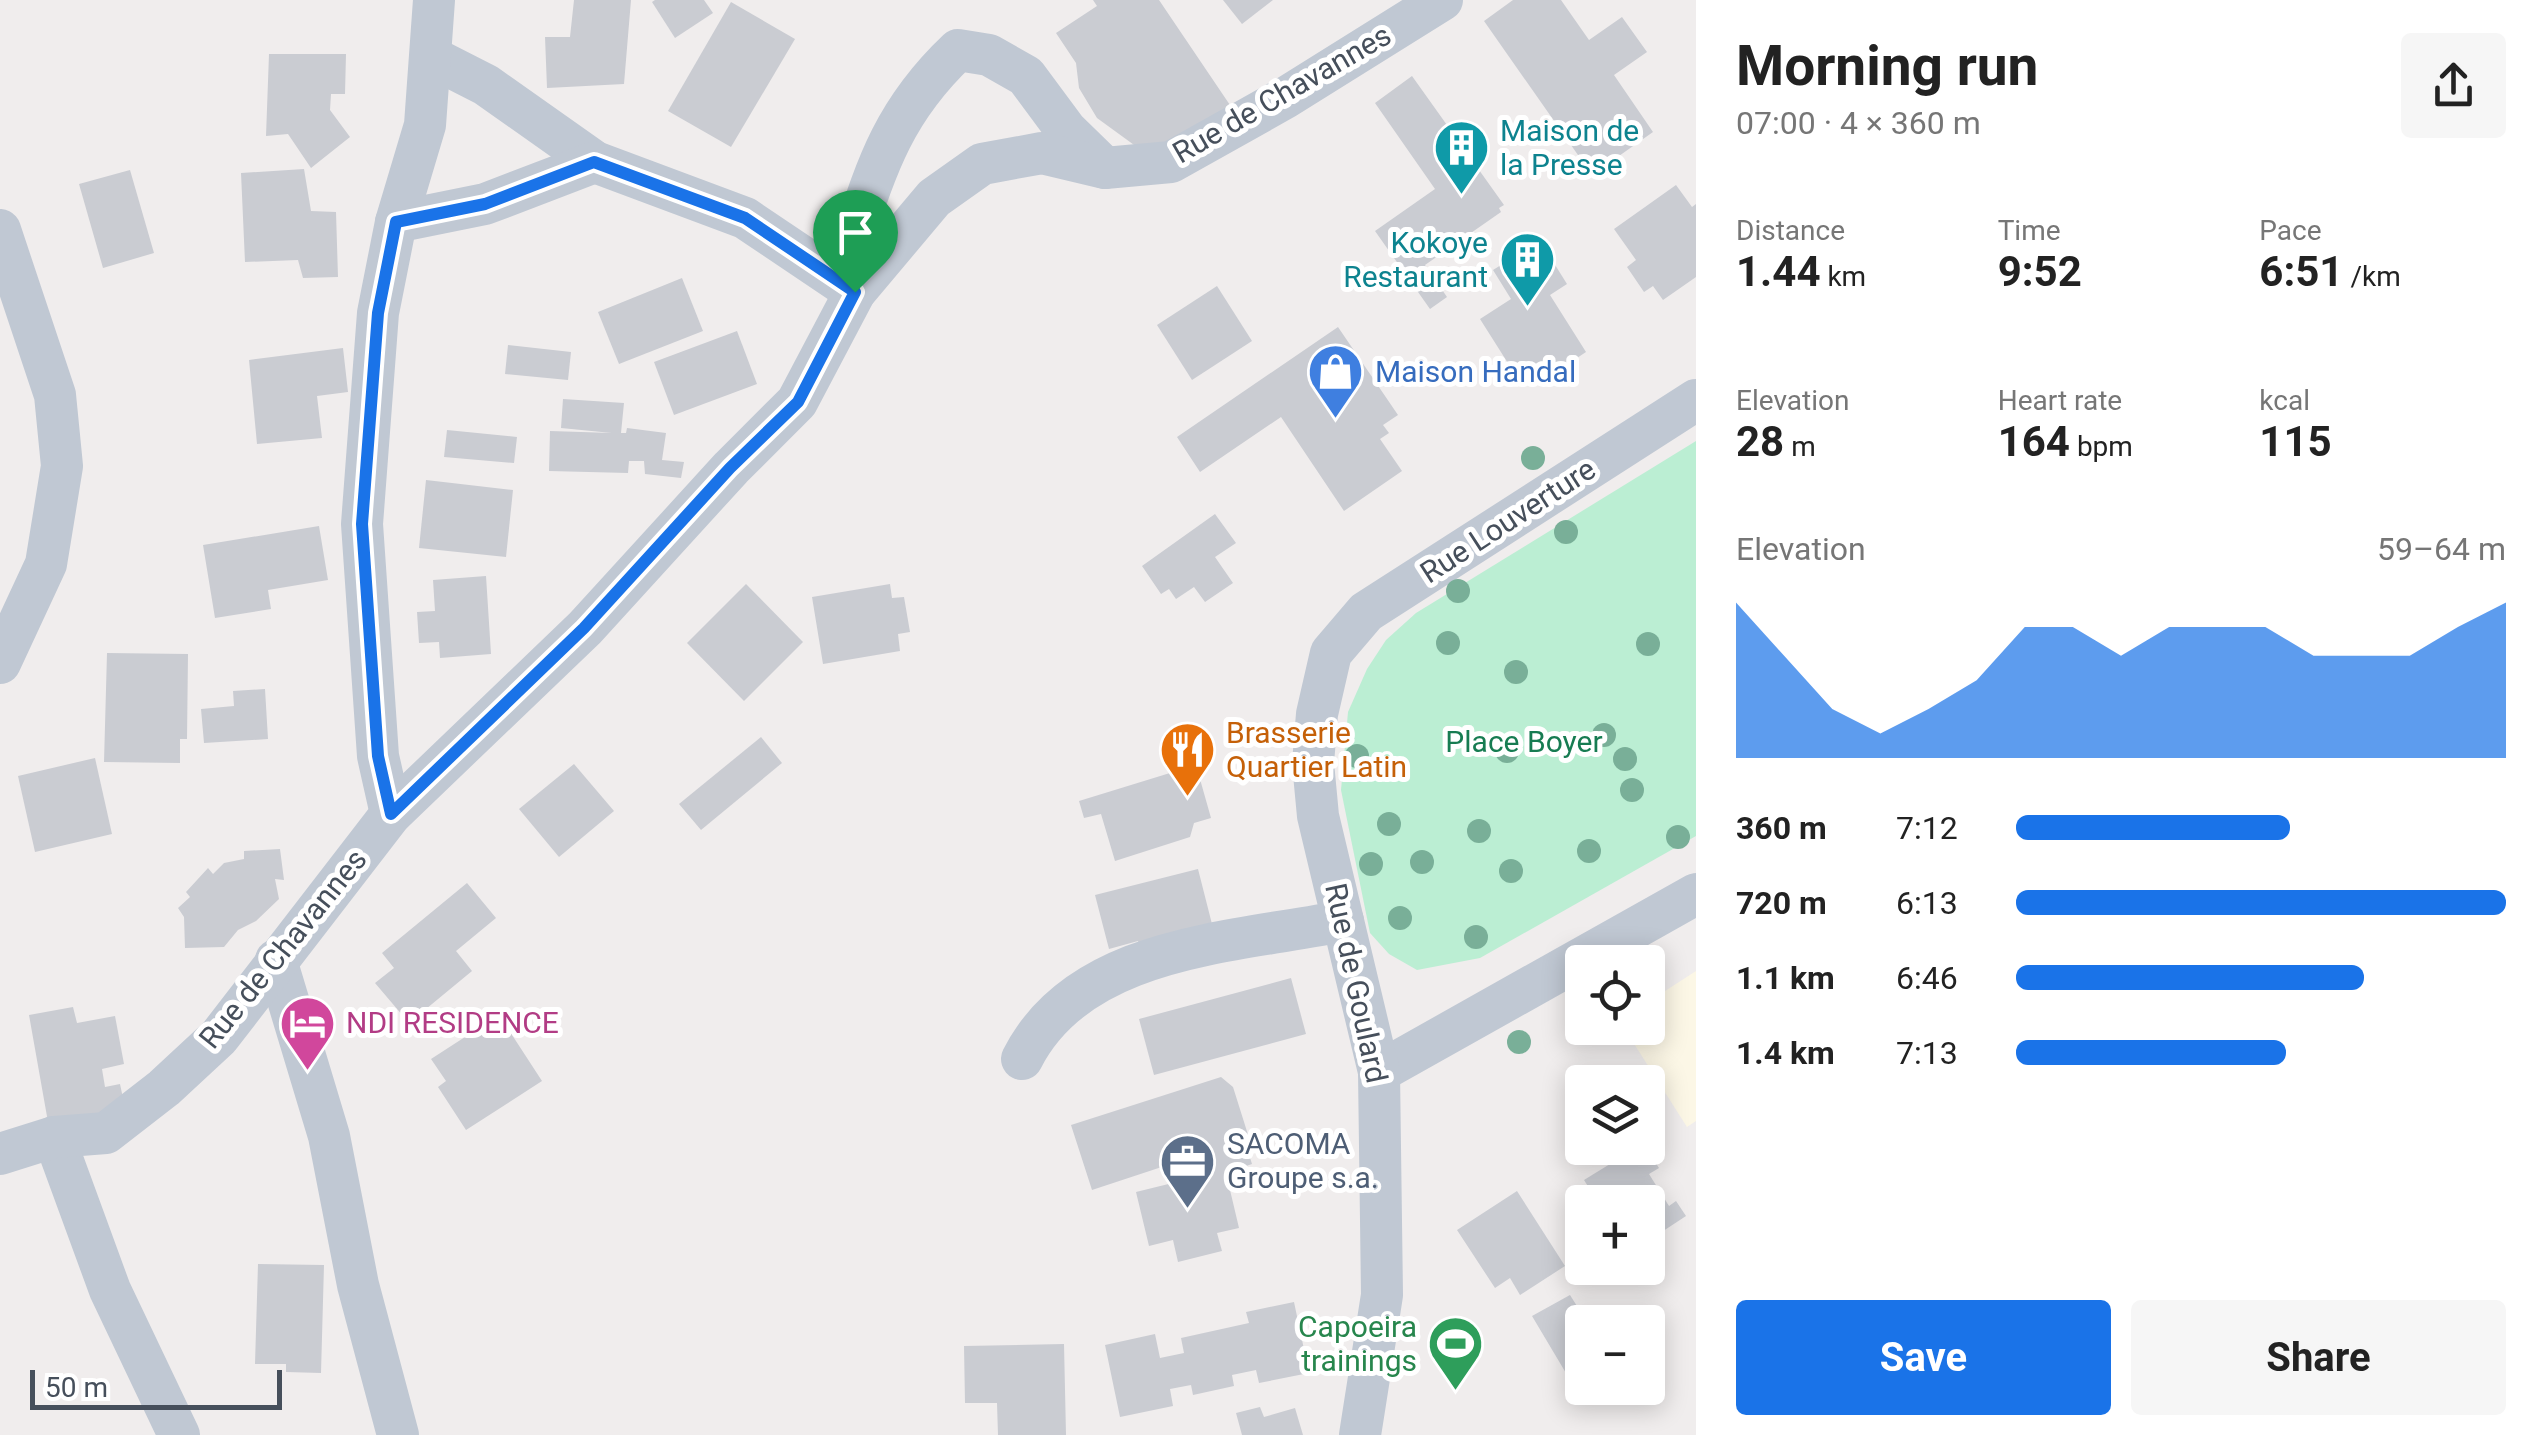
<!DOCTYPE html>
<html lang="en">
<head>
<meta charset="utf-8">
<style>
	:root { --surface:#fff; --page:#f6f6f6; --text:#222; --muted:#767676; --accent:#1a73e8 }
	body { margin:0; font-family:Roboto,sans-serif; background:var(--page); color:var(--text); height:100vh; display:flex; flex-direction:column; font-size:38px; white-space:nowrap }
	* { box-sizing:border-box; margin:0 }
	p { font-size:32px; color:var(--muted) }
	.icon { flex:none; width:55px; height:55px; fill:none; stroke:currentColor; stroke-width:2; stroke-linecap:round; stroke-linejoin:round }
	.map { position:relative; flex:1; overflow:hidden }
	.side { display:flex; flex-direction:column; background:var(--surface); width:850px }
	.side>* { flex:none }
	.controls { position:absolute; left:1565px; top:945px; display:grid; gap:20px }
	.controls a { display:grid; place-items:center; width:100px; height:100px; border-radius:10px; background:var(--surface); box-shadow:0 5px 25px #0003; font-size:50px }
	.scale { position:absolute; left:30px; bottom:25px; width:252px; box-sizing:border-box; padding-left:10px; border:5px solid #464f5b; border-top:0; font-size:28px; line-height:35px; white-space:nowrap; color:#464f5b; -webkit-text-stroke:8px #fff; paint-order:stroke }
	.pin { position:absolute; display:grid; place-items:center; width:85px; height:85px; color:#fff; margin:-102px -42px; border-radius:50% 50% 50% 0; rotate:-45deg; box-shadow:0 0 10px #0007 }
	.pin .icon { rotate:45deg }
	.round { display:grid; place-items:center; flex:none; width:105px; height:105px; border-radius:10px; background:var(--page) }
	.overview { display:flex; align-items:center; justify-content:space-between; height:170px; padding:0 40px }
	h1 { font-size:55px; font-weight:700; line-height:75px }
	.stats { display:grid; grid-template-columns:repeat(3,1fr); gap:15px; height:170px; padding:10px 40px }
	.stats div { display:grid; align-content:center }
	.stats b { font-size:42px; font-weight:700 }
	.stats small { font-size:28px; font-weight:400 }
	.stats p { font-size:28px }
	.chart { height:280px; padding:20px 40px }
	.chart p { display:flex; justify-content:space-between }
	.chart svg { width:100%; height:180px; margin-top:10px; fill:var(--accent); opacity:.7 }
	.cta { display:flex; gap:20px; margin-top:auto; padding:20px 40px }
	.cta a { flex:1; height:115px; border-radius:10px; background:var(--accent); color:#fff; font-size:40px; font-weight:700; line-height:115px; text-align:center }
	.cta a+a { background:var(--page); color:var(--text) }
	ul { padding:0 40px; list-style:none; font-size:32px }
	li { display:grid; grid-template-columns:160px 120px 1fr; align-items:center; height:75px }
	li i { height:25px; border-radius:12px; background:var(--accent) }
	main { display:flex; flex:1; min-height:0 }
	.map>svg:first-child { display:block }
	.commercial { fill:#fcf7e6 }
	.green { fill:#bbeed3 }
	.building { fill:#caccd2 }
	.lines { fill:none; stroke-linecap:round; stroke-linejoin:round }
	.minor { stroke:#c0c8d3; stroke-width:42 }
	.tree { fill:#79af98 }
	.route-casing { stroke:#fff; stroke-width:20 }
	.route { stroke:#1a73e8; stroke-width:12 }
	.labels { text-anchor:middle; stroke-width:10; stroke-linejoin:round; paint-order:stroke }
	.street-label { font-size:30px; fill:#464f5b; stroke:#fff }
	.culture-label { font-size:30px; fill:#0d838f; stroke:#fff; text-anchor:start }
	.shop-label { font-size:30px; fill:#366cbe; stroke:#fff; text-anchor:start }
	.food-label { font-size:30px; fill:#c56008; stroke:#fff; text-anchor:start }
	.park-label { font-size:30px; fill:#177c52; stroke:#fff }
	.hotel-label { font-size:30px; fill:#b23c85; stroke:#fff; text-anchor:start }
	.service-label { font-size:30px; fill:#4e5e75; stroke:#fff; text-anchor:start }
	.leisure-label { font-size:30px; fill:#27864d; stroke:#fff; text-anchor:end }
</style>
</head>
<body>
<main>
<div class="map">
<svg width="1696" height="1435" viewBox="0 0 1696 1435">
	<rect width="100%" height="100%" fill="#f0eded"/>
	<path class="commercial" d="M1696,971V1121L1687,1127L1624,1028H1648V1002Z"/>
	<path class="green" d="M1696,441V836L1480,958L1417,970L1389,954L1370,933L1341,790L1348,712L1367,669L1386,640L1416,613Z"/>
	<g class="building">
		<path d="M574,0H631L624,84L547,88L545,37H570Z"/>
		<path d="M655,0H704L713,13L675,38L652,2Z"/>
		<path d="M1093,0H1159L1234,111L1180,148L1141,150L1097,118L1079,88L1076,63L1056,33L1097,6Z"/>
		<path d="M1223,0H1273L1242,24Z"/>
		<path d="M1513,0H1561L1589,40L1622,17L1647,52L1614,75L1653,132L1592,175L1484,21Z"/>
		<path d="M731,2L795,39L731,147L668,111Z"/>
		<path d="M269,54H346L345,94H331L330,110L350,137L311,168L288,134L266,136Z"/>
		<path d="M1412,76L1504,205L1499,208L1501,212L1425,265L1447,297L1430,309L1375,231L1435,189L1375,103Z"/>
		<path d="M304,169L311,211L336,212L338,277L303,278L298,260L245,262L241,173Z"/>
		<path d="M130,170L154,253L103,268L79,184Z"/>
		<path d="M1676,185L1692,207L1696,204V277L1663,300L1653,286L1644,292L1627,267L1636,260L1614,229Z"/>
		<path d="M1525,250L1537,269L1552,260L1567,284L1550,295L1586,352L1553,374L1545,363L1518,379L1480,319L1511,299L1493,270Z"/>
		<path d="M682,278L703,331L619,364L598,312Z"/>
		<path d="M1217,286L1252,341L1192,380L1157,325Z"/>
		<path d="M1338,327L1398,415L1383,425L1389,433L1380,439L1402,471L1344,511L1281,417L1200,472L1177,437Z"/>
		<path d="M737,331L757,384L674,415L654,362Z"/>
		<path d="M508,345L571,352L568,380L505,374Z"/>
		<path d="M343,348L348,392L317,396L322,438L257,444L249,360Z"/>
		<path d="M563,399L624,403L621,433H626L627,428L666,433L662,460L684,462L681,478L645,474L644,461H629L628,473L549,471L550,431L612,433L561,428Z"/>
		<path d="M447,430L517,437L514,463L444,457Z"/>
		<path d="M426,480L513,490L506,557L419,548Z"/>
		<path d="M1215,514L1236,543L1215,557L1233,583L1205,602L1194,587L1176,599L1169,589L1161,594L1142,566Z"/>
		<path d="M319,526L328,580L268,590L271,609L215,618L203,545Z"/>
		<path d="M486,576L491,654L440,658L439,642L419,643L417,612L435,611L433,580Z"/>
		<path d="M746,584L803,642L744,701L687,643Z"/>
		<path d="M890,584L892,598L904,597L910,632L898,634L900,651L823,664L812,597Z"/>
		<path d="M107,653L188,654L187,739H180V763L104,762Z"/>
		<path d="M265,689L268,739L204,743L201,709L234,706L233,691Z"/>
		<path d="M761,737L782,763L701,830L679,804Z"/>
		<path d="M95,758L112,834L35,852L18,776Z"/>
		<path d="M574,764L614,811L559,857L519,809Z"/>
		<path d="M1196,765L1211,818L1194,823L1190,837L1115,861L1101,814L1084,818L1079,801Z"/>
		<path d="M280,849L284,880L275,879L279,899L256,921L238,930L224,947L185,948L184,917L178,908L190,897L186,892L208,868L213,874L224,863L244,859V851Z"/>
		<path d="M1198,869L1214,932L1141,951L1138,941L1109,949L1095,895Z"/>
		<path d="M467,883L496,918L456,951L472,971L409,1023L375,983L394,968L382,953Z"/>
		<path d="M1291,978L1306,1034L1154,1075L1139,1019Z"/>
		<path d="M73,1007L77,1023L115,1016L124,1064L102,1069L105,1087L120,1084L127,1117L48,1122L29,1015Z"/>
		<path d="M499,1015L542,1081L466,1130L438,1087L446,1081L431,1059Z"/>
		<path d="M1221,1077L1233,1087L1250,1141L1245,1142L1252,1164L1226,1173L1239,1228L1217,1233L1222,1251L1178,1262L1173,1240L1149,1246L1136,1192L1205,1175L1198,1155L1092,1190L1071,1125Z"/>
		<path d="M1636,1148H1646L1659,1168L1649,1174L1669,1206L1676,1201L1686,1216L1648,1241V1202L1614,1199L1598,1202L1584,1180Z"/>
		<path d="M1517,1191L1565,1266L1520,1295L1510,1278L1495,1288L1457,1230Z"/>
		<path d="M258,1264L324,1265L321,1373L286,1372V1364H255Z"/>
		<path d="M1570,1295L1587,1322H1582V1388H1603L1582,1400L1532,1316Z"/>
		<path d="M1294,1302L1309,1373L1259,1383L1256,1370L1232,1375L1234,1386L1193,1395L1191,1385L1170,1389L1173,1406L1120,1417L1105,1345L1155,1334L1160,1358L1184,1353L1181,1338L1249,1323L1246,1312Z"/>
		<path d="M1064,1344L1066,1435H998L997,1403H965L964,1346Z"/>
		<path d="M1260,1407L1264,1417L1295,1408L1303,1435H1242L1236,1413Z"/>
	</g>
	<g class="lines">
		<g class="minor">
			<path d="M433,58L486,85L595,162L745,218L855,292"/>
			<path d="M396,222L485,204L595,162"/>
			<path d="M0,230L55,395L62,466L46,564L0,663"/>
			<path d="M840,279C872,185 883,121 958,50L989,55L1026,76L1066,130L1105,168"/>
			<path d="M391,814L378,756L362,524L378,313L396,222L425,125L434,0"/>
			<path d="M276,960L329,1136L358,1285L398,1435"/>
			<path d="M1022,1059C1079,946 1232,943 1343,921"/>
			<path d="M1379,1072L1696,894"/>
			<path d="M54,1137L110,1290L179,1435"/>
			<path d="M0,1154L54,1137L106,1133L164,1088L219,1037L391,814L585,628L731,468L797,402L855,292L934,198L982,164L1042,153L1105,168L1171,162L1285,98L1442,0"/>
			<path d="M1360,1435L1382,1295L1379,1072L1318,816L1313,763L1317,714L1331,653L1366,612L1696,400"/>
		</g>
	</g>
	<g class="tree">
		<circle cx="1533" cy="458" r="12"/>
		<circle cx="1566" cy="532" r="12"/>
		<circle cx="1458" cy="591" r="12"/>
		<circle cx="1448" cy="643" r="12"/>
		<circle cx="1648" cy="644" r="12"/>
		<circle cx="1516" cy="672" r="12"/>
		<circle cx="1604" cy="735" r="12"/>
		<circle cx="1507" cy="751" r="12"/>
		<circle cx="1357" cy="756" r="12"/>
		<circle cx="1625" cy="759" r="12"/>
		<circle cx="1632" cy="790" r="12"/>
		<circle cx="1389" cy="824" r="12"/>
		<circle cx="1479" cy="831" r="12"/>
		<circle cx="1678" cy="837" r="12"/>
		<circle cx="1589" cy="851" r="12"/>
		<circle cx="1422" cy="862" r="12"/>
		<circle cx="1371" cy="864" r="12"/>
		<circle cx="1511" cy="871" r="12"/>
		<circle cx="1400" cy="918" r="12"/>
		<circle cx="1476" cy="937" r="12"/>
		<circle cx="1519" cy="1042" r="12"/>
	</g>
	<g class="lines">
		<defs>
			<path id="route" d="M594,162L745,218L855,292L798,402L730,468L584,628L391,814L378,756L362,524L378,313L396,222L485,204Z"/>
		</defs>
		<use href="#route" class="route-casing"/>
		<use href="#route" class="route"/>
	</g>
	<defs>
		<symbol id="building-pin" viewBox="-11 -11 22 30"><path d="M0 17L-7.5 6A9.5 9.5 0 1 1 7.5 6Z" fill="#0f9aa8" stroke="#fff"/><path d="M-4-6H4V6H1V3H-1V6H-4ZM-2.5-4.3h1.7v1.8h-1.7ZM.8-4.3h1.7v1.8H.8ZM-2.5-1h1.7V.8h-1.7ZM.8-1h1.7V.8H.8Z" fill="#fff"/></symbol>
		<symbol id="shop-pin" viewBox="-11 -11 22 30"><path d="M0 17L-7.5 6A9.5 9.5 0 1 1 7.5 6Z" fill="#3f7fe0" stroke="#fff"/><path d="M-5-2.5h2.3a2.7 3.5 0 0 1 5.4 0H5L5.5 6h-11ZM-1.5-2.5h3a1.5 2.3 0 0 0-3 0Z" fill="#fff"/></symbol>
		<symbol id="restaurant-pin" viewBox="-11 -11 22 30"><path d="M0 17L-7.5 6A9.5 9.5 0 1 1 7.5 6Z" fill="#e8710a" stroke="#fff"/><path d="M-5-6h1v4h1v-4h1v4h1v-4h1v5L-1.5 .5V6h-2V.5L-5-1ZM5-6V6H3V1.5H1.5Q1.5-4 5-6Z" fill="#fff"/></symbol>
		<symbol id="hotel-pin" viewBox="-11 -11 22 30"><path d="M0 17L-7.5 6A9.5 9.5 0 1 1 7.5 6Z" fill="#d1479c" stroke="#fff"/><path d="M-6-4.5h1.5V1H6V5H4.5V3h-9V5H-6ZM-4 0a1.8 1.8 0 1 1 3.6 0ZM.5 0V-2.5h3Q6-2.5 6 0Z" fill="#fff"/></symbol>
		<symbol id="office-pin" viewBox="-11 -11 22 30"><path d="M0 17L-7.5 6A9.5 9.5 0 1 1 7.5 6Z" fill="#5c6f8a" stroke="#fff"/><path d="M-6-3h4V-5.5h4V-3h4V5H-6ZM-1-4.5V-3h2v-1.5ZM-6 0V1H6V0Z" fill="#fff"/></symbol>
		<symbol id="stadium-pin" viewBox="-11 -11 22 30"><path d="M0 17L-7.5 6A9.5 9.5 0 1 1 7.5 6Z" fill="#2e9e5b" stroke="#fff"/><path d="M0-5a6.5 5 0 1 0 0 10a6.5 5 0 1 0 0-10ZM-3.5-1.8h7v3.6h-7Z" fill="#fff"/></symbol>
	</defs>
	<g fill-rule="evenodd">
		<use href="#building-pin" x="1430" y="116" width="63" height="86"/>
		<use href="#building-pin" x="1496" y="228" width="63" height="86"/>
		<use href="#shop-pin" x="1304" y="340" width="63" height="86"/>
		<use href="#restaurant-pin" x="1156" y="718" width="63" height="86"/>
		<use href="#hotel-pin" x="276" y="992" width="63" height="86"/>
		<use href="#office-pin" x="1156" y="1130" width="63" height="86"/>
		<use href="#stadium-pin" x="1424" y="1312" width="63" height="86"/>
	</g>
	<g class="labels">
		<g class="street-label">
			<text transform="translate(1282 94) rotate(-30)" y="10">Rue de Chavannes</text>
			<text transform="translate(1508 521) rotate(-33)" y="10">Rue Louverture</text>
			<text transform="translate(283 949) rotate(-51)" y="10">Rue de Chavannes</text>
			<text transform="translate(1356 983) rotate(78)" y="10">Rue de Goulard</text>
		</g>
		<g class="culture-label">
			<text x="1500" y="141">Maison de<tspan x="1500" dy="34">la Presse</tspan></text>
			<text x="1488" y="253" text-anchor="end">Kokoye<tspan x="1488" dy="34">Restaurant</tspan></text>
		</g>
		<g class="shop-label">
			<text x="1375" y="382">Maison Handal</text>
		</g>
		<g class="food-label">
			<text x="1226" y="743">Brasserie<tspan x="1226" dy="34">Quartier Latin</tspan></text>
		</g>
		<g class="park-label">
			<text x="1524" y="752">Place Boyer</text>
		</g>
		<g class="hotel-label">
			<text x="346" y="1033">NDI RESIDENCE</text>
		</g>
		<g class="service-label">
			<text x="1227" y="1154">SACOMA<tspan x="1227" dy="34">Groupe s.a.</tspan></text>
		</g>
		<g class="leisure-label">
			<text x="1417" y="1337">Capoeira<tspan x="1417" dy="34">trainings</tspan></text>
		</g>
	</g>
</svg>
<div class="controls">
<a><svg class="icon" aria-label="locate" viewBox="0 0 24 24"><circle cx="12" cy="12" r="6"/><path d="M12 2v4M12 18v4M2 12h4M18 12h4"/></svg></a>
<a><svg class="icon" aria-label="layers" viewBox="0 0 24 24"><path d="M12 4l9 5-9 5-9-5zM3 14l9 5 9-5"/></svg></a>
<a>+</a>
<a>−</a>
</div>
<div class="scale">50 m</div>
<div class="pin" style="left:855px;top:292px;background:#1e9e55"><svg class="icon" aria-label="arrive" viewBox="0 0 24 24"><path d="M6 21V4h12l-3 4 3 4H6"/></svg></div>
</div>
<section class="side">
<div class="overview"><div><h1>Morning run</h1><p>07:00 · 4 × 360 m</p></div><a class="round"><svg class="icon" aria-label="share" viewBox="0 0 24 24"><path d="M12 15V3M7 8l5-5 5 5M5 13v7h14v-7"/></svg></a></div>
<div class="stats">
<div><p>Distance</p><b>1.44<small> km</small></b></div>
<div><p>Time</p><b>9:52</b></div>
<div><p>Pace</p><b>6:51<small> /km</small></b></div>
</div>
<div class="stats">
<div><p>Elevation</p><b>28<small> m</small></b></div>
<div><p>Heart rate</p><b>164<small> bpm</small></b></div>
<div><p>kcal</p><b>115</b></div>
</div>
<div class="chart"><p><span>Elevation</span>59–64 m</p>
<svg viewBox="0 0 160 44" preserveAspectRatio="none"><path d="M0 44V6L10 19L20 32L30 38L40 32L50 25L60 12L70 12L80 19L90 12L100 12L110 12L120 19L130 19L140 19L150 12L160 6V44z"/></svg>
</div>
<ul>
<li><b>360 m</b>7:12<i style="width:56%"></i></li>
<li><b>720 m</b>6:13<i style="width:100%"></i></li>
<li><b>1.1 km</b>6:46<i style="width:71%"></i></li>
<li><b>1.4 km</b>7:13<i style="width:55%"></i></li>
</ul>
<div class="cta"><a>Save</a><a>Share</a></div>
</section>
</main>
</body>
</html>
